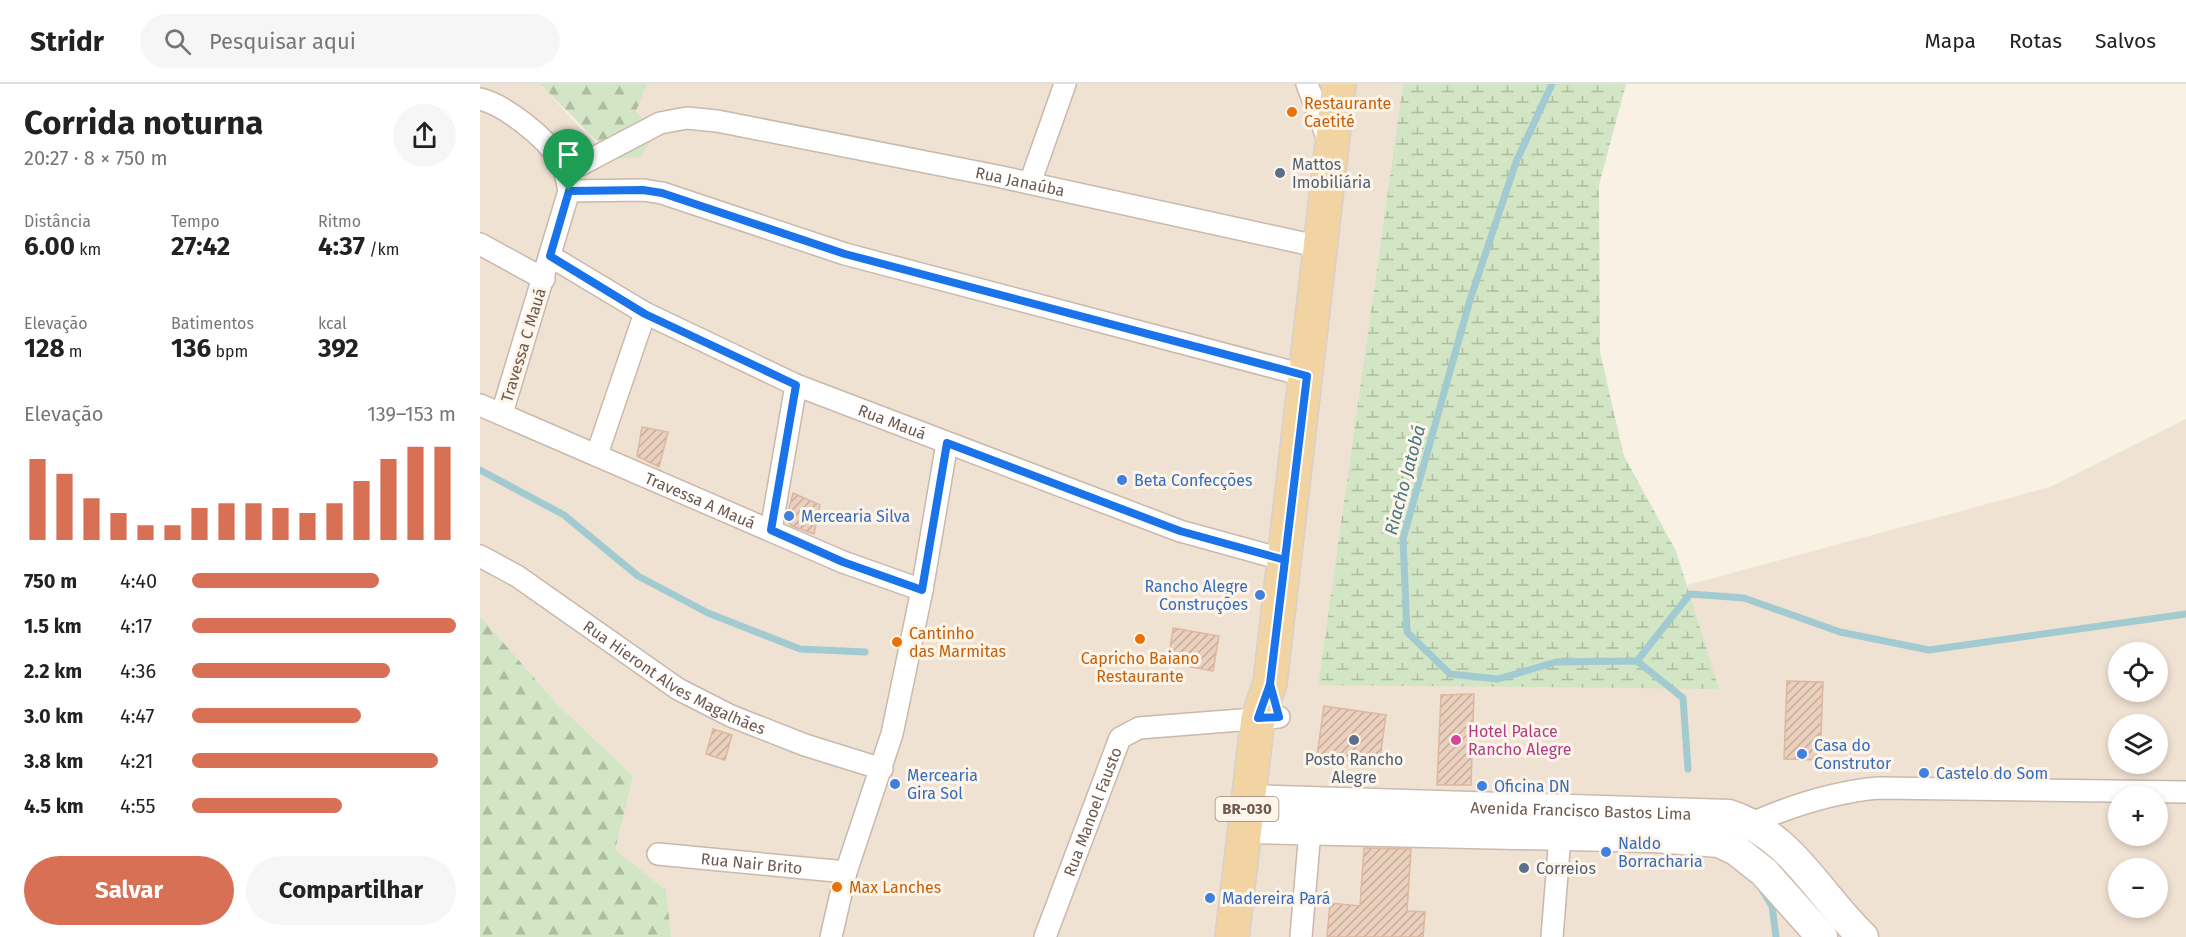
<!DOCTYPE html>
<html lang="pt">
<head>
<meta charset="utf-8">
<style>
	:root { --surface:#fff; --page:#f6f6f6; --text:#222; --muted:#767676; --line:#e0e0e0; --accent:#d77055 }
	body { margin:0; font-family:"Fira Sans",sans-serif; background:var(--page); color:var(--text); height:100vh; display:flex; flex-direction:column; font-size:22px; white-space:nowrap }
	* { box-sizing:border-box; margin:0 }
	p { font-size:20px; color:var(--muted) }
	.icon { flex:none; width:33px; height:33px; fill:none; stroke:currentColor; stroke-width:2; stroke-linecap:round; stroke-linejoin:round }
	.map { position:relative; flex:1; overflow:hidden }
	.panel { display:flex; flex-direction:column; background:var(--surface); width:480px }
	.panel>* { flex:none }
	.buttons { position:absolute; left:1628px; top:558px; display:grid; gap:12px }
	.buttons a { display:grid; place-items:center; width:60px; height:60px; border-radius:50%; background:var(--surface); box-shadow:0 3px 9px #0003; font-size:30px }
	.pin { position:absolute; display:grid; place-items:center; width:51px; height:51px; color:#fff; margin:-62px -26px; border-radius:50% 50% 50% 0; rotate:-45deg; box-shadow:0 0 6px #0007 }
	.pin .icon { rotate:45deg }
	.round { display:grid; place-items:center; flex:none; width:63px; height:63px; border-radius:32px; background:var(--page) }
	.summary { display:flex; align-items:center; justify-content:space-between; height:102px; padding:0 24px }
	h1 { font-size:33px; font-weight:700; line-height:45px }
	.figures { display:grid; grid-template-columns:repeat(3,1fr); gap:9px; height:102px; padding:6px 24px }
	.figures div { display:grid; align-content:center }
	.figures b { font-size:26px; font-weight:700 }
	.figures small { font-size:16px; font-weight:400 }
	.figures p { font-size:16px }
	.chart { height:168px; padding:12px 24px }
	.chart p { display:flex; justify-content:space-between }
	.chart svg { width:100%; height:108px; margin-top:6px; stroke:var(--accent); stroke-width:6 }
	.action { display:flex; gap:12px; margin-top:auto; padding:12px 24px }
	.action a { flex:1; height:69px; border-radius:36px; background:var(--accent); color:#fff; font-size:24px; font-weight:700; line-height:69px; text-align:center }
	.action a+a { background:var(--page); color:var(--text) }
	ul { padding:0 24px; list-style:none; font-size:20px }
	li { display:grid; grid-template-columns:96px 72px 1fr; align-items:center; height:45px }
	li i { height:15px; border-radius:8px; background:var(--accent) }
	header { display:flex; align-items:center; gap:36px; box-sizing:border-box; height:84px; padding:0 30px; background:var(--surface); border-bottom:2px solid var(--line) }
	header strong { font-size:28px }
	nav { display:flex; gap:33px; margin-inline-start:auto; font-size:21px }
	.search { width:420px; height:54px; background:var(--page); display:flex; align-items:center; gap:15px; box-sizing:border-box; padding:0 21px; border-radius:33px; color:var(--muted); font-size:22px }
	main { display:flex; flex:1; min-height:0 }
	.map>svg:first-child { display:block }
	.residential { fill:#f0e2d3; fill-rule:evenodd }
	.forest { fill:url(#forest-firs) }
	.wetland { fill:url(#wetland-marsh) }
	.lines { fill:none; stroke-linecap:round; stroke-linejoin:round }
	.stream { stroke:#a2cbd1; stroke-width:7 }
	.building { fill:url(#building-hatch); stroke:#ddb7a0; stroke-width:1.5 }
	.street-casing { stroke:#c9b8ab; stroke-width:24 }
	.secondary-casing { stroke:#cebaac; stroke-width:33 }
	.primary-casing { stroke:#d7d0cd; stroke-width:36 }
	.street { stroke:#fff; stroke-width:21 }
	.secondary { stroke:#fff; stroke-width:30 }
	.primary { stroke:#f2d3a2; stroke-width:33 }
	.route-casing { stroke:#fff; stroke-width:12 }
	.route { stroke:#1a73e8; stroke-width:8 }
	.food-dot { fill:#e8710a; stroke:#fdf5e9; stroke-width:2 }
	.service-dot { fill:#5c6f8a; stroke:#fdf5e9; stroke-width:2 }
	.shop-dot { fill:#3f7fe0; stroke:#fdf5e9; stroke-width:2 }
	.hotel-dot { fill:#d1479c; stroke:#fdf5e9; stroke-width:2 }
	.labels { text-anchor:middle; stroke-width:6; stroke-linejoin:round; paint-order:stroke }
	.shield { fill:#fdf5e9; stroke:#9a877b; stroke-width:1.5 }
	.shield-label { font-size:15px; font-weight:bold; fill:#6f584c }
	.food-label { font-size:16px; fill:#c56008; stroke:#fdf5e9; text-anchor:start }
	.service-label { font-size:16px; fill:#4e5e75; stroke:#fdf5e9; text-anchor:start }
	.street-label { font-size:16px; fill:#6f584c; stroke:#fdf5e9 }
	.shop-label { font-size:16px; fill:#366cbe; stroke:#fdf5e9; text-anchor:start }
	.hotel-label { font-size:16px; fill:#b23c85; stroke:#fdf5e9; text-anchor:start }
	.water-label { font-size:18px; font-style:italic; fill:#487880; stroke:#fdf5e9 }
</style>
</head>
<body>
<header>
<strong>Stridr</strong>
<div class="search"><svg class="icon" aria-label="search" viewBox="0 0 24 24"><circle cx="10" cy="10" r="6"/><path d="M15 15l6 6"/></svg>Pesquisar aqui</div>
<nav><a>Mapa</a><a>Rotas</a><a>Salvos</a></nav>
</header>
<main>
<section class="panel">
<div class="summary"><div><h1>Corrida noturna</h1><p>20:27 · 8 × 750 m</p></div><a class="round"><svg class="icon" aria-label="share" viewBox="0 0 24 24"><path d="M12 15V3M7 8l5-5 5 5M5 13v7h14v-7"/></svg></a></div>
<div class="figures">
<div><p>Distância</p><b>6.00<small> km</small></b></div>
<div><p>Tempo</p><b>27:42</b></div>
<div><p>Ritmo</p><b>4:37<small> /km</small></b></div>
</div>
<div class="figures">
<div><p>Elevação</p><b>128<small> m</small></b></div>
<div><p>Batimentos</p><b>136<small> bpm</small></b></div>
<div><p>kcal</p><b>392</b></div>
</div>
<div class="chart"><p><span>Elevação</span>139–153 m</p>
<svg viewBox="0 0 160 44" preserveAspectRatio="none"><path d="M5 44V11M15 44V17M25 44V27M35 44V33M45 44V38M55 44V38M65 44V31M75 44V29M85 44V29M95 44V31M105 44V33M115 44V29M125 44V20M135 44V11M145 44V6M155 44V6"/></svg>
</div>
<ul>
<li><b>750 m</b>4:40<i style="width:71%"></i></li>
<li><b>1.5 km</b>4:17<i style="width:100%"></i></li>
<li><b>2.2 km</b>4:36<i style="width:75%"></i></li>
<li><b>3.0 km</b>4:47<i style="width:64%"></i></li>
<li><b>3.8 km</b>4:21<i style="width:93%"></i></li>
<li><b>4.5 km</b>4:55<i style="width:57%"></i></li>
</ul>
<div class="action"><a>Salvar</a><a>Compartilhar</a></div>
</section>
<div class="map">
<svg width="1706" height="853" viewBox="0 0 1706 853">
	<defs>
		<pattern id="forest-firs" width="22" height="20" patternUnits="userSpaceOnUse" patternTransform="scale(1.5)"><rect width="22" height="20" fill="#d2e5c4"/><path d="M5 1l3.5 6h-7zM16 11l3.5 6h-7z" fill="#afbca1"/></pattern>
		<pattern id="wetland-marsh" width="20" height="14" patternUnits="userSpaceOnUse" patternTransform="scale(1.5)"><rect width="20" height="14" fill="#d2e5c4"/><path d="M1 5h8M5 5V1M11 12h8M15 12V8" fill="none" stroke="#afbca1"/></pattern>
		<pattern id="building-hatch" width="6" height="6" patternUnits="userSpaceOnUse" patternTransform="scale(1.5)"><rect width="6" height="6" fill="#ecd0be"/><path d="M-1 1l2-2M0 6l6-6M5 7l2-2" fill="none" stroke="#c3ac9d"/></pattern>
	</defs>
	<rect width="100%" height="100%" fill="#f9f1e4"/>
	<path class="residential" d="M0,0H60L105,49L135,75L176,46L156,27L167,0H923L838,601L1570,403L1706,335V853H191L186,806L134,766L153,692L76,619L0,532ZM1638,568H1677V608H1638ZM1638,640H1677V680H1638ZM1638,712H1677V752H1638ZM1638,784H1677V824H1638Z"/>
	<g class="forest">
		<path d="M60,0H167L156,27L176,47L161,73L135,75Z"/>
		<path d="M0,532L76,619L153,692L135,766L186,806L191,853H0Z"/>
	</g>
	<path class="wetland" d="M923,0H1146L1119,101L1120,268L1144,372L1196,467L1239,605L838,601Z"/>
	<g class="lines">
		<g class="stream">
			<path d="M1072,0L1036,78L990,216L923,455L927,548L970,590L1018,595L1076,578L1157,577L1203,614L1208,685"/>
			<path d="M0,386L84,431L158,492L228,529L320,565L385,568"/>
			<path d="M1157,577L1210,510L1264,514L1360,548L1449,566L1706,530"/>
			<path d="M1282,806L1292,822L1296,853"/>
		</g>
	</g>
	<g class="building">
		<path d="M162,343L188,348L179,383L157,372Z"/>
		<path d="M313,409L340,421L334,450L312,442L306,436Z"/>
		<path d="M693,544L739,552L733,587L688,579Z"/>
		<path d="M1307,597L1343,598L1340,676L1304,675Z"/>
		<path d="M994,610L991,701H957L961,611Z"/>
		<path d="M844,622L906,631L899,681L837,672Z"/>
		<path d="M233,645L252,651L245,676L226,670Z"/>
		<path d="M884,764L931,765L927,827L945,828L943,853H847L850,819L880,822Z"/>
	</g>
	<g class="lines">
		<defs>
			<g id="street">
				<path d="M827,0L850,61"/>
				<path d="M0,15C25,21 65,53 79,75C85,85 87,96 89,107L22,329"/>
				<path id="s1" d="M85,89L180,39L207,34L237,37L517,92L841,163"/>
				<path d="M550,99L585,0"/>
				<path d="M89,107L163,106L182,109L365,170L827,292"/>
				<path d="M0,160L64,195"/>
				<path id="s2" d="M70,172L165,229L316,301L700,447L805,476"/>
				<path id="s3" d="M0,321L363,478L442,506"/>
				<path d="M117,370L165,229"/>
				<path d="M291,446L316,301"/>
				<path id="s4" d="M0,472L37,492L198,605L251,632L325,661L402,685"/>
				<path d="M1272,739C1313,721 1355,708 1398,704L1706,708"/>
				<path id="s5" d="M178,770L366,788"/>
				<path d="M351,853L366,788L412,650L442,506L467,359"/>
				<path id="s6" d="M565,853L640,654L659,644L799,633"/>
				<path d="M821,853L831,734"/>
				<path d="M1072,853L1080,752"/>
			</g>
			<g id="secondary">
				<path id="s7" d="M769,716L1249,731C1311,751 1338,810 1383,853"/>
				<path d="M766,744L1175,753L1239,758L1256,766L1284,788L1342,853"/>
			</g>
			<path id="primary" d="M752,853L778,634L790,599L859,0"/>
		</defs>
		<use href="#street" class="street-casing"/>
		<use href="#secondary" class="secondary-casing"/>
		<use href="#primary" class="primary-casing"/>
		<use href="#street" class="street"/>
		<use href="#secondary" class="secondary"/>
		<use href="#primary" class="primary"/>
	</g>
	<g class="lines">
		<defs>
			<path id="route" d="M89,107L70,172L165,230L316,301L291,446L363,478L442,506L467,359L700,447L805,476L790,600L799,633L778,634L790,600L827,292L365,170L182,109L163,106L89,107"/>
		</defs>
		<use href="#route" class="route-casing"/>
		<use href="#route" class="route"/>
	</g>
	<g class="food-dot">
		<circle cx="812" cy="28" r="6"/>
		<circle cx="660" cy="555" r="6"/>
		<circle cx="417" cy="558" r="6"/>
		<circle cx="357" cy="803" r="6"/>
	</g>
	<g class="service-dot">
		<circle cx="800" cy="89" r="6"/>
		<circle cx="874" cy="656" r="6"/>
		<circle cx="1044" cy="784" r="6"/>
	</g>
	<g class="shop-dot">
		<circle cx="642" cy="396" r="6"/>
		<circle cx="309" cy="432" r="6"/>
		<circle cx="780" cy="511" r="6"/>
		<circle cx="1322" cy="670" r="6"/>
		<circle cx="1444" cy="689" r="6"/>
		<circle cx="415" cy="700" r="6"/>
		<circle cx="1002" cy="702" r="6"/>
		<circle cx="1126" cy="768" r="6"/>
		<circle cx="730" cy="814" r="6"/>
	</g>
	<circle class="hotel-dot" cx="976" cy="656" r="6"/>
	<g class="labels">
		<rect class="shield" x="735.5" y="713" width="63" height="24" rx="4.5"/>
		<g class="shield-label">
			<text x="767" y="730">BR-030</text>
		</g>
		<g class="food-label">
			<text x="824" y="25">Restaurante<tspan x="824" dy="18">Caetité</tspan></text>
			<text x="429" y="555">Cantinho<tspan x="429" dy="18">das Marmitas</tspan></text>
			<text x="660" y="580" text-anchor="middle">Capricho Baiano<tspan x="660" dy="18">Restaurante</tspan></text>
			<text x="369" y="809">Max Lanches</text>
		</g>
		<g class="service-label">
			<text x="812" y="86">Mattos<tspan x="812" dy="18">Imobiliária</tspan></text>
			<text x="874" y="681" text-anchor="middle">Posto Rancho<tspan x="874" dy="18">Alegre</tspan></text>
			<text x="1056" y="790">Correios</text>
		</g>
		<g class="street-label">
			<text dy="6" stroke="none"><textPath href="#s1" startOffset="474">Rua Janaúba</textPath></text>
			<text transform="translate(43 261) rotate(-73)" y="6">Travessa C Mauá</text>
			<text dy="6" stroke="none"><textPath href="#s2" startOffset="381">Rua Mauá</textPath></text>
			<text dy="6" stroke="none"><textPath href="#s3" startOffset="240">Travessa A Mauá</textPath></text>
			<text dy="6" stroke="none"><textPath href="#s4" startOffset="230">Rua Hieront Alves Magalhães</textPath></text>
			<text dy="6" stroke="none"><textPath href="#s7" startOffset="332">Avenida Francisco Bastos Lima</textPath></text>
			<text dy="6" stroke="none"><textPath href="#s6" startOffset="134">Rua Manoel Fausto</textPath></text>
			<text dy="6" stroke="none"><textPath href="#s5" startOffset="94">Rua Nair Brito</textPath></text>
		</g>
		<g class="shop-label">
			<text x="654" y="402">Beta Confecções</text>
			<text x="321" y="438">Mercearia Silva</text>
			<text x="768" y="508" text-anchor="end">Rancho Alegre<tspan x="768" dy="18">Construções</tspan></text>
			<text x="1334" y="667">Casa do<tspan x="1334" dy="18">Construtor</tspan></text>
			<text x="1456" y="695">Castelo do Som</text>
			<text x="427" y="697">Mercearia<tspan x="427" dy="18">Gira Sol</tspan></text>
			<text x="1014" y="708">Oficina DN</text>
			<text x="1138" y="765">Naldo<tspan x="1138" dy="18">Borracharia</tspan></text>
			<text x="742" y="820">Madereira Pará</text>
		</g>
		<g class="hotel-label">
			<text x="988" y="653">Hotel Palace<tspan x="988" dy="18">Rancho Alegre</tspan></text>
		</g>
		<g class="water-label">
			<text transform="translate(925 396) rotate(-75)" y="6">Riacho Jatobá</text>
		</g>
	</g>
</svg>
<div class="buttons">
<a><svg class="icon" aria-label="locate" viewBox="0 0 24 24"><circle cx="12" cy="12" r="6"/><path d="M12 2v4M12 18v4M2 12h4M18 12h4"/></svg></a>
<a><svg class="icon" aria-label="layers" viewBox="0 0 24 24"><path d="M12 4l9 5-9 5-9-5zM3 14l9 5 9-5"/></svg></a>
<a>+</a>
<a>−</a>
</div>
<div class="pin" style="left:89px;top:107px;background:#1e9e55"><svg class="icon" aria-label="arrive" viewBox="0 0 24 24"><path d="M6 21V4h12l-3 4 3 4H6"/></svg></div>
</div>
</main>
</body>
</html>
